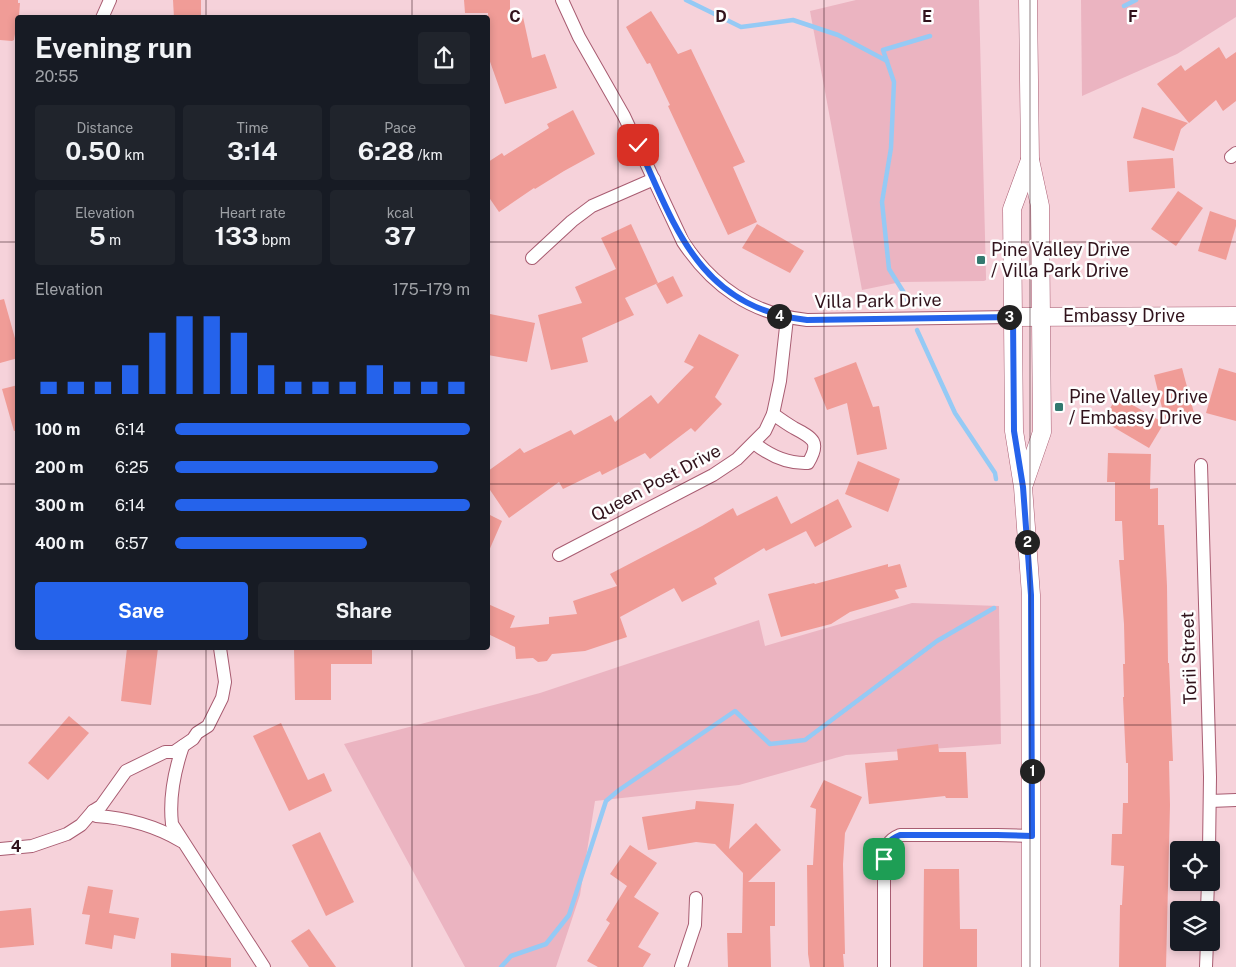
<!DOCTYPE html>
<html lang="en">
<head>
<meta charset="utf-8">
<style>
	:root { --surface:#171b24; --page:#20242c; --text:#f1f3f6; --muted:#9ea1a6; --accent:#2563eb }
	body { margin:0; font-family:"Public Sans",sans-serif; background:var(--page); color:var(--text); height:100vh; display:flex; flex-direction:column; font-size:19px; white-space:nowrap }
	* { box-sizing:border-box; margin:0 }
	p { font-size:16px; color:var(--muted) }
	.icon { flex:none; width:28px; height:28px; fill:none; stroke:currentColor; stroke-width:2; stroke-linecap:round; stroke-linejoin:round }
	.map { position:relative; flex:1; overflow:hidden }
	.side { position:absolute; left:15px; top:15px; width:475px; height:635px; display:flex; flex-direction:column; background:var(--surface); border-radius:5px; box-shadow:0 2px 8px #0003 }
	.side>* { flex:none }
	.tools { position:absolute; left:1170px; top:841px; display:grid; gap:10px }
	.tools a { display:grid; place-items:center; width:50px; height:50px; border-radius:5px; background:var(--surface); box-shadow:0 2px 8px #0003; font-size:25px }
	.pin { position:absolute; display:grid; place-items:center; width:42px; height:42px; color:#fff; margin:-21px; border-radius:10px; box-shadow:0 2px 8px #0006 }
	.km { position:absolute; width:25px; height:25px; margin:-12px; border-radius:50%; background:#222; color:#fff; font-size:14px; line-height:25px; text-align:center }
	.round { display:grid; place-items:center; flex:none; width:52px; height:52px; border-radius:5px; background:var(--page) }
	.headline { display:flex; align-items:center; justify-content:space-between; height:85px; padding:0 20px }
	h1 { font-size:28px; font-weight:700; line-height:38px }
	.figures { display:grid; grid-template-columns:repeat(3,1fr); gap:8px; height:85px; padding:5px 20px }
	.figures div { display:grid; align-content:center; border-radius:5px; background:var(--page); text-align:center }
	.figures b { font-size:25px; font-weight:700 }
	.figures small { font-size:14px; font-weight:400 }
	.figures p { font-size:14px }
	.chart { height:140px; padding:10px 20px }
	.chart p { display:flex; justify-content:space-between }
	.chart svg { width:100%; height:90px; margin-top:5px; stroke:var(--accent); stroke-width:6 }
	.cta { display:flex; gap:10px; margin-top:auto; padding:10px 20px }
	.cta a { flex:1; height:58px; border-radius:5px; background:var(--accent); color:#fff; font-size:20px; font-weight:700; line-height:58px; text-align:center }
	.cta a+a { background:var(--page); color:var(--text) }
	ul { padding:0 20px; list-style:none; font-size:16px }
	li { display:grid; grid-template-columns:80px 60px 1fr; align-items:center; height:38px }
	li i { height:12px; border-radius:6px; background:var(--accent) }
	.map>svg:first-child { display:block }
	.green { fill:#ebb4c1 }
	.lines { fill:none; stroke-linecap:round; stroke-linejoin:round }
	.stream { stroke:#95caf5; stroke-width:4.5 }
	.building { fill:#f09c97 }
	.street-casing { stroke:#a85c71; stroke-width:14 }
	.secondary-casing { stroke:#a85c71; stroke-width:19 }
	.street { stroke:#fff; stroke-width:12 }
	.secondary { stroke:#fff; stroke-width:18 }
	.route-casing { stroke:#fff; stroke-width:10 }
	.route { stroke:#2563eb; stroke-width:6 }
	.grid { fill:none; stroke:#31131c; stroke-width:1; stroke-opacity:0.55 }
	.poi-dot { fill:#33796f; stroke:#fefefe; stroke-width:2 }
	.labels { text-anchor:middle; stroke-width:5; stroke-linejoin:round; paint-order:stroke }
	.poi-label { font-size:18px; fill:#31131c; stroke:#fefefe; text-anchor:start }
	.street-label { font-size:18px; fill:#31131c; stroke:#fefefe }
	.grid-label { font-size:16px; text-anchor:middle; font-weight:bold; fill:#31131c; stroke:#fefefe; stroke-width:5; stroke-linejoin:round; paint-order:stroke }
</style>
</head>
<body>
<div class="map">
<svg width="1236" height="967" viewBox="0 0 1236 967">
	<rect width="100%" height="100%" fill="#f6d2da"/>
	<g class="green">
		<path d="M856,0H979L986,276V280L984,281L901,282L862,290L810,11Z"/>
		<path d="M1081,0H1236V17L1177,54L1082,96Z"/>
		<path d="M912,603L999,606L1001,744L846,755L739,785L595,801L580,895L556,967H465L344,744L540,693L759,620L765,646Z"/>
	</g>
	<g class="lines">
		<g class="stream">
			<path d="M686,0L741,27L793,20L838,35L887,61"/>
			<path d="M1124,6L1136,0"/>
			<path d="M909,305L906,296L889,269L882,202L891,148L894,82L883,50L930,36"/>
			<path d="M917,330L955,413L995,473L996,479"/>
			<path d="M501,967L511,956L546,944L569,915L606,801L619,790L735,711L770,744L805,740L937,641L994,608"/>
		</g>
	</g>
	<g class="building">
		<path d="M0,0H18V3H20L18,28H16L14,40L12,41L0,40Z"/>
		<path d="M173,0H201V18H174Z"/>
		<path d="M464,0H510V20L523,17L532,58L545,54L557,88L505,104L488,56V13H465Z"/>
		<path d="M651,11L678,54L691,49L745,162L733,167L757,222L728,235L668,106L670,105L650,63L647,64L626,27Z"/>
		<path d="M1219,47L1226,59L1236,52V101L1223,111L1216,100L1189,123L1157,84L1181,65L1185,71Z"/>
		<path d="M1142,107L1188,123L1181,129L1174,151L1133,138Z"/>
		<path d="M573,110L595,154L564,171L535,189L534,188L499,212L488,196V162L502,153L504,156L549,128L547,124Z"/>
		<path d="M1173,158L1175,188L1129,192L1127,161Z"/>
		<path d="M1178,191L1203,208L1176,246L1151,229Z"/>
		<path d="M1210,211L1236,220V226L1226,260L1198,251Z"/>
		<path d="M631,224L658,283L625,298L634,315L582,338L588,362L551,370L538,315L582,303L575,287L616,269L601,238Z"/>
		<path d="M757,224L804,251L790,273L742,248Z"/>
		<path d="M673,276L683,296L667,304L656,284Z"/>
		<path d="M4,299L18,349V358L0,363V300Z"/>
		<path d="M490,314L535,323L527,362L488,355V328Z"/>
		<path d="M699,334L739,355L715,397L722,404L695,432L691,428L650,459L645,453L602,475L600,471L563,489L559,482L509,518L488,487V471L520,448L524,453L571,430L574,435L611,415L615,422L651,395L658,404L694,367L684,362Z"/>
		<path d="M856,362L873,407L879,406L887,449L857,455L847,403L827,410L814,378Z"/>
		<path d="M1182,368L1194,413L1165,420L1154,375Z"/>
		<path d="M1219,368L1236,373V421L1206,413Z"/>
		<path d="M18,385V430L14,431L2,389Z"/>
		<path d="M1117,396L1164,423L1149,448L1103,421Z"/>
		<path d="M1108,453L1151,454L1150,489L1158,488V525H1164L1167,586L1168,663H1169L1173,761H1169L1170,805L1166,967H1119L1120,905H1122L1124,866L1111,865L1112,834H1122L1123,803H1128V763H1126L1123,697H1124L1123,664H1125L1124,624L1119,560H1124L1122,521H1115V482H1107Z"/>
		<path d="M858,461L900,479L888,512L845,494Z"/>
		<path d="M777,496L791,524L838,499L852,527L815,547L806,531L766,551L764,548L714,578L717,584L682,602L674,588L620,617L627,637L585,651L552,654L547,661L538,662L533,658L516,659L515,647L488,634V604L515,616L510,628L549,624V617L577,614L573,601L617,586L610,574L702,526L733,508L737,516Z"/>
		<path d="M488,514L502,521L488,553Z"/>
		<path d="M888,564V567L900,564L907,587L895,590L899,598L850,612L831,624L781,637L768,594L814,583L815,584Z"/>
		<path d="M127,648H158L151,705L121,701Z"/>
		<path d="M294,648H372V664H331V700H295Z"/>
		<path d="M69,716L89,733L48,780L28,763Z"/>
		<path d="M281,723L308,780L324,773L332,791L289,811L253,736Z"/>
		<path d="M938,744L939,752H966L968,798H946L945,796L869,804L865,763L898,760L897,749Z"/>
		<path d="M824,780L862,797L845,833L843,864L845,954H843L844,967H810L808,954L807,865H813L816,809L810,807Z"/>
		<path d="M696,801L734,804L729,849L756,823L781,850L748,882H775V926H770L771,967H728L727,933H742L743,873L715,844L696,842L648,850L642,817L695,809Z"/>
		<path d="M320,832L354,902L326,916L292,845Z"/>
		<path d="M630,845L657,863L634,897L659,913L638,947L651,954L643,967H598L587,961L610,923L606,920L627,886L610,874Z"/>
		<path d="M924,869H959L960,929H977V967H923Z"/>
		<path d="M88,886L113,890L109,913L139,918L135,939L114,935L112,949L85,944L90,915L82,914Z"/>
		<path d="M31,908L34,945L0,948V911Z"/>
		<path d="M309,929L336,967H309L291,941Z"/>
		<path d="M171,953L231,958V967H171Z"/>
	</g>
	<g class="lines">
		<defs>
			<g id="street">
				<path d="M562,0L579,37L624,116L683,242C713,287 752,314 807,320L1013,317"/>
				<path d="M102,18L110,0"/>
				<path d="M1231,157L1236,153"/>
				<path d="M532,258L572,221L592,206L654,179"/>
				<path d="M754,443C770,456 787,464 808,463C821,442 813,438 794,428C787,424 780,419 773,414"/>
				<path d="M1201,465L1210,777L1209,850"/>
				<path d="M559,555L713,475L737,459L765,431L773,414L780,381L787,318"/>
				<path d="M183,746C174,772 169,797 172,824L264,967"/>
				<path d="M1210,801L1236,800"/>
				<path d="M93,811L96,816C127,818 154,825 181,841"/>
				<path d="M0,849L32,846L67,834L81,825L93,811L101,806L126,771L165,752H174L193,739L197,733L208,726L222,698L225,682L220,648"/>
				<path d="M1207,910L1208,882"/>
				<path d="M681,967L695,925L696,898"/>
				<path d="M884,967V859C886,846 888,840 900,835H997L1032,836"/>
				<path d="M1206,967L1207,942"/>
			</g>
			<g id="secondary">
				<path d="M1030,160L1012,209L1014,431L1023,487L1031,595V967"/>
				<path d="M1013,317L1236,316"/>
				<path d="M1024,484L1042,432L1040,206L1030,160L1028,0"/>
			</g>
		</defs>
		<use href="#street" class="street-casing"/>
		<use href="#secondary" class="secondary-casing"/>
		<use href="#street" class="street"/>
		<use href="#secondary" class="secondary"/>
	</g>
	<g class="lines">
		<defs>
			<path id="route" d="M638,145C676,230 701,308 807,320L1013,317L1014,431L1023,487L1031,595L1032,836L997,835H900C887,840 886,846 884,859"/>
		</defs>
		<use href="#route" class="route-casing"/>
		<use href="#route" class="route"/>
	</g>
	<path class="grid" d="M206,0V18M412,0V18M618,0V967M824,0V967M1030,0V967M0,242H18M488,242H1236M0,484H18M488,484H1236M206,648V967M412,648V967M0,725H1236"/>
	<g class="poi-dot">
		<rect x="976" y="255" width="10" height="10" rx="2.5"/>
		<rect x="1054" y="402" width="10" height="10" rx="2.5"/>
	</g>
	<g class="labels">
		<g class="poi-label">
			<text x="991" y="256">Pine Valley Drive<tspan x="991" dy="21">/ Villa Park Drive</tspan></text>
			<text x="1069" y="403">Pine Valley Drive<tspan x="1069" dy="21">/ Embassy Drive</tspan></text>
		</g>
		<g class="street-label">
			<text transform="translate(878 301) rotate(-1)" y="6">Villa Park Drive</text>
			<text x="1124" y="322">Embassy Drive</text>
			<text transform="translate(656 483) rotate(-28)" y="6">Queen Post Drive</text>
			<text transform="translate(1189 658) rotate(-92)" y="6">Torii Street</text>
		</g>
	</g>
	<g class="grid-label">
		<text x="515" y="22">C</text>
		<text x="721" y="22">D</text>
		<text x="927" y="22">E</text>
		<text x="1133" y="22">F</text>
		<text x="16" y="852">4</text>
	</g>
</svg>
<div class="tools">
<a><svg class="icon" aria-label="locate" viewBox="0 0 24 24"><circle cx="12" cy="12" r="6"/><path d="M12 2v4M12 18v4M2 12h4M18 12h4"/></svg></a>
<a><svg class="icon" aria-label="layers" viewBox="0 0 24 24"><path d="M12 4l9 5-9 5-9-5zM3 14l9 5 9-5"/></svg></a>
</div>
<div class="pin" style="left:884px;top:859px;background:#1e9e55"><svg class="icon" aria-label="arrive" viewBox="0 0 24 24"><path d="M6 21V4h12l-3 4 3 4H6"/></svg></div>
<div class="pin" style="left:638px;top:145px;background:#d93025"><svg class="icon" aria-label="check" viewBox="0 0 24 24"><path d="M5 12l5 5 9-10"/></svg></div>
<b class="km" style="left:1032px;top:771px">1</b>
<b class="km" style="left:1027px;top:542px">2</b>
<b class="km" style="left:1009px;top:317px">3</b>
<b class="km" style="left:779px;top:316px">4</b>
<section class="side">
<div class="headline"><div><h1>Evening run</h1><p>20:55</p></div><a class="round"><svg class="icon" aria-label="share" viewBox="0 0 24 24"><path d="M12 15V3M7 8l5-5 5 5M5 13v7h14v-7"/></svg></a></div>
<div class="figures">
<div><p>Distance</p><b>0.50<small> km</small></b></div>
<div><p>Time</p><b>3:14</b></div>
<div><p>Pace</p><b>6:28<small> /km</small></b></div>
</div>
<div class="figures">
<div><p>Elevation</p><b>5<small> m</small></b></div>
<div><p>Heart rate</p><b>133<small> bpm</small></b></div>
<div><p>kcal</p><b>37</b></div>
</div>
<div class="chart"><p><span>Elevation</span>175–179 m</p>
<svg viewBox="0 0 160 44" preserveAspectRatio="none"><path d="M5 44V38M15 44V38M25 44V38M35 44V30M45 44V14M55 44V6M65 44V6M75 44V14M85 44V30M95 44V38M105 44V38M115 44V38M125 44V30M135 44V38M145 44V38M155 44V38"/></svg>
</div>
<ul>
<li><b>100 m</b>6:14<i style="width:100%"></i></li>
<li><b>200 m</b>6:25<i style="width:89%"></i></li>
<li><b>300 m</b>6:14<i style="width:100%"></i></li>
<li><b>400 m</b>6:57<i style="width:65%"></i></li>
</ul>
<div class="cta"><a>Save</a><a>Share</a></div>
</section>
</div>
</body>
</html>
